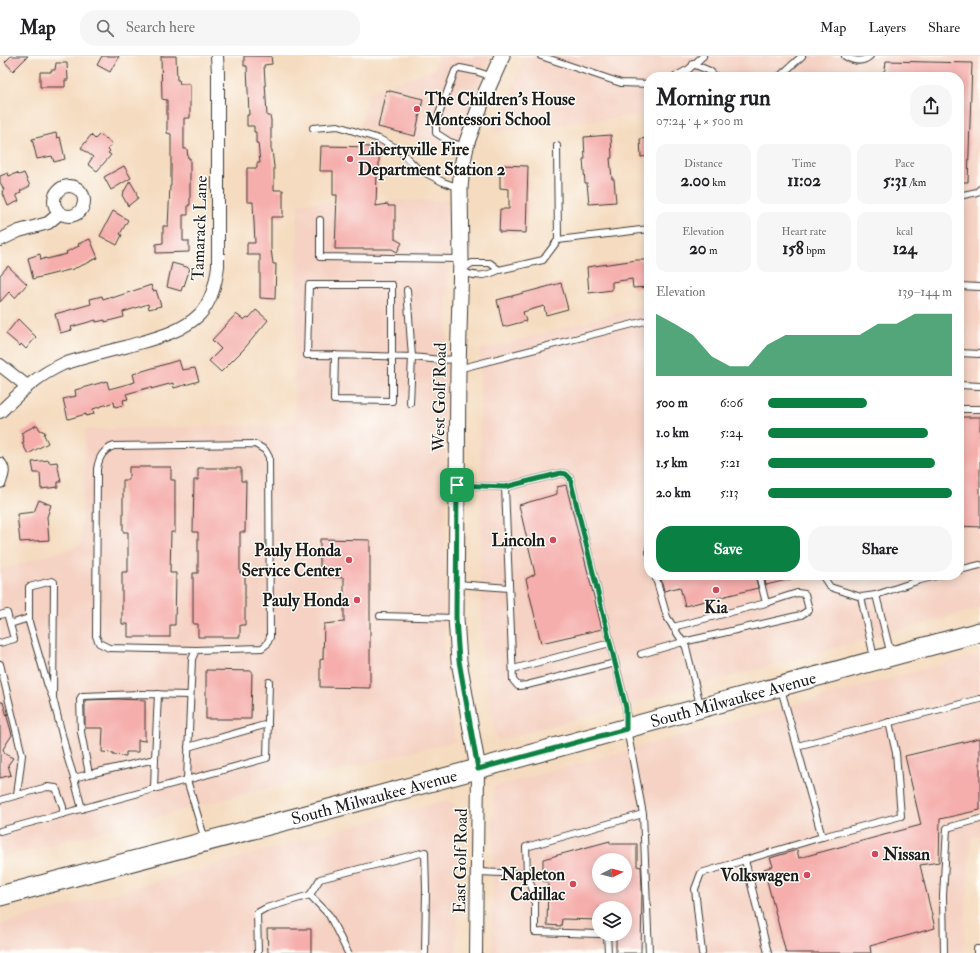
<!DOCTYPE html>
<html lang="en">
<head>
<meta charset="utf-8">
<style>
	:root { --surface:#fff; --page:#f6f6f6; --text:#202124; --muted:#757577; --line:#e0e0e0; --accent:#0b8043 }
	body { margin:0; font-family:"IM FELL Double Pica",serif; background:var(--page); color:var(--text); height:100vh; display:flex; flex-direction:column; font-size:15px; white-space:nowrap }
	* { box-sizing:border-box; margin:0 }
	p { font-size:13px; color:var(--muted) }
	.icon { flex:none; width:22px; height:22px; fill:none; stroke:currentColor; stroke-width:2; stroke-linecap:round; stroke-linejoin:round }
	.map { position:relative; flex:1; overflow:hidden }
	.details { position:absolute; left:644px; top:16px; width:320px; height:508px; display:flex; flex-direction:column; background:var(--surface); border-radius:16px; box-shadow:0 2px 10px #0003 }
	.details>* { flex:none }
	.needle { width:26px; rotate:84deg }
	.controls { position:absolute; left:592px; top:797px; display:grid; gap:8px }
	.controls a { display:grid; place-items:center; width:40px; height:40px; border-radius:50%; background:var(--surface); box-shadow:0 2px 10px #0003; font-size:20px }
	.pin { position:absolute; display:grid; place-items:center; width:34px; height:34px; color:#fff; margin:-17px; border-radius:8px; box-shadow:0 2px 6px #0006 }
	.round { display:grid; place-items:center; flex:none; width:42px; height:42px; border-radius:16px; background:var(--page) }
	.headline { display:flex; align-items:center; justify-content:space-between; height:68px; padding:0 12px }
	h1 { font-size:22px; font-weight:700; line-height:30px }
	.metrics { display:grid; grid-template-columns:repeat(3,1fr); gap:6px; height:68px; padding:4px 12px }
	.metrics div { display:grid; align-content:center; border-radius:10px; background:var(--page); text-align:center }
	.metrics b { font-size:17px; font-weight:700 }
	.metrics small { font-size:11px; font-weight:400 }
	.metrics p { font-size:11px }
	.chart { height:112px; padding:8px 12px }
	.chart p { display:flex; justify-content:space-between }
	.chart svg { width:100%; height:72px; margin-top:4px; fill:var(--accent); opacity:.7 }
	.button { display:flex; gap:8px; margin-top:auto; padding:8px 12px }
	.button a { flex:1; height:46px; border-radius:16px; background:var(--accent); color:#fff; font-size:16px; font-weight:700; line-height:46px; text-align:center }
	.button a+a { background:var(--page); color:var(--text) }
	ul { padding:0 12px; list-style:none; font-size:13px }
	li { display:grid; grid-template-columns:64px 48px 1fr; align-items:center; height:30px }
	li i { height:10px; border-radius:5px; background:var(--accent) }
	header { display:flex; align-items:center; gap:24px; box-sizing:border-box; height:56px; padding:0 20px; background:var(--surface); border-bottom:1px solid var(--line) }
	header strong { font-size:19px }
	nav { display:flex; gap:22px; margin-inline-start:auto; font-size:14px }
	.search { width:280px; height:36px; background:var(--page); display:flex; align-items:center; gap:10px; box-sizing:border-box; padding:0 14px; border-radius:16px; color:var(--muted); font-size:15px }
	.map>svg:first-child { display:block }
	.built { fill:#f5d2c3; fill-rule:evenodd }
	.building { fill:#f5aeac; fill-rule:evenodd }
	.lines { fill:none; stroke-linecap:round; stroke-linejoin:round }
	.service-casing { stroke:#3d3934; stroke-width:8 }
	.minor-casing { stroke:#3d3934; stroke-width:14 }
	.tertiary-casing { stroke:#3d3934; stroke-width:17 }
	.primary-casing { stroke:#3d3934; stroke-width:21 }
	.service { stroke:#fff; stroke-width:6 }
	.minor { stroke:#fff; stroke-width:12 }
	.tertiary { stroke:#fff; stroke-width:15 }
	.primary { stroke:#fff; stroke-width:19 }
	.route-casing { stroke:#fff; stroke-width:8 }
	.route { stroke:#0b8043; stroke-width:5 }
	.poi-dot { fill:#d1495b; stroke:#fdfcf7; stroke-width:1.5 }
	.labels { text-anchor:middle; stroke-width:3; stroke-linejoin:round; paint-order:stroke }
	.poi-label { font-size:17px; font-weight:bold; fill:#1c1c1c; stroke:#fdfcf7; text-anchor:end }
	.street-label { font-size:17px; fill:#1c1c1c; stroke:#fdfcf7 }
</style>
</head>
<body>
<header>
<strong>Map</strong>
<div class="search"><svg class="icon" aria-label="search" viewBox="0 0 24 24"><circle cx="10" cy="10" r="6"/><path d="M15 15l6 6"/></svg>Search here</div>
<nav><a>Map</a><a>Layers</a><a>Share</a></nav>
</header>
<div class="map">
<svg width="980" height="897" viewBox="0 0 980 897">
	<rect width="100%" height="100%" fill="#fdfcf7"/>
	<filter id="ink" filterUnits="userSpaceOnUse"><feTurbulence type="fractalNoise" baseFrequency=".025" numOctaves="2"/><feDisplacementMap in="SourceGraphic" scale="8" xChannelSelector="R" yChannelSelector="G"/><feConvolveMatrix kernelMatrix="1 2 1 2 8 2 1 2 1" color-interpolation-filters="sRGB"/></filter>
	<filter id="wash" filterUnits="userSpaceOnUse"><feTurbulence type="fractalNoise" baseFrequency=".012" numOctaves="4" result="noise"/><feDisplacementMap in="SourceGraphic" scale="16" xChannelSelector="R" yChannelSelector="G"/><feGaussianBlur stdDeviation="0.9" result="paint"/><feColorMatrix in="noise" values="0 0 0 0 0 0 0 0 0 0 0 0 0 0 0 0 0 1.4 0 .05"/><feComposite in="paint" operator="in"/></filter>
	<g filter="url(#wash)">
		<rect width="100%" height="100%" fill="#f5dbbf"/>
		<g class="built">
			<path d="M438,0H490L454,95L360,71L369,36L434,13Z"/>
			<path d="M525,0H980V552L497,685L481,591L480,294L649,249V519H959V21H649V58L494,76Z"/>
			<path d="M448,144L444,597L455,685L291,726L0,802V514L81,489L85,374L294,368L298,147Z"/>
			<path d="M980,598V779L971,782L963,897H492L493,731ZM599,804H625V830H599ZM599,852H625V878H599Z"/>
			<path d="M446,744L458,751L457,897H0V869Z"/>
		</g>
		<g id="blocks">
			<g class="building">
				<path d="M11,0H28L13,15L5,6Z"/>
				<path d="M102,0H119L110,16L97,9Z"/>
				<path d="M161,0H176L177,24H179L180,28H190V62H184V93H187L188,102H190V149H188V159H183V185H189V196L156,197V188L163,187V170H168L170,130H171V78L167,77V44L162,43Z"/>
				<path d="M244,0H271L272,8L264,9L267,60H270L271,64V94H272L274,111V134H283V161H271V193L273,208H276L275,243L260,242V199H247V187H255L253,146H247V112H257V107H260L258,87H256V76H254V70H247V59H249L247,10H244Z"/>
				<path d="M886,5L972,7L968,126H959V21H877L885,14Z"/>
				<path d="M56,7H67L68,24H65V31H40V16H51V14H55Z"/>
				<path d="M386,34L423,43L415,80L378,71Z"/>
				<path d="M56,77L57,82L60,81L65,103L54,106L52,100L37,103L32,83Z"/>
				<path d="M100,78L112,88L108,93L110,95L108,97L111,99L97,115L88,108L93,101L81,92L91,79L95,83Z"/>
				<path d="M611,79L612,102H610L612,123H614L616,146L589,148L587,127H585L583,103H585L584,81Z"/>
				<path d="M649,82V100L641,101L640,83Z"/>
				<path d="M321,90L379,91V116H377L376,150L388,148V150H395V183L402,187L397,196L392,193H335L337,139H333V115H320Z"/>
				<path d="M500,109L528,110L526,177L499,176L500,153H509V133L500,132Z"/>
				<path d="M124,110L131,122L111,134L104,121Z"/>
				<path d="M8,117L9,120L17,117L19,119L24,117L30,130L20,135L21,137L16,139L19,145L8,150L2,135L4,134L0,126V120Z"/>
				<path d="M130,125L137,137L136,138L138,142L128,150L122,139Z"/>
				<path d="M113,155L128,164L120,178L122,179L117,189L100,180Z"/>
				<path d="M90,183L98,202L90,205V206L73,213L33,223L28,202L40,198L41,204L46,202L47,203L67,198L66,196L79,190L78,188Z"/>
				<path d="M637,204H649V231L633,232L632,223L612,226V234L589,237L587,211Z"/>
				<path d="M172,207L190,212L184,230L183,229L181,235L167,231Z"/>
				<path d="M8,210L27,228L15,242L9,236L0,246V219Z"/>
				<path d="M561,227L568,253L546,259L544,250L523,256L526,265L503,271L497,244Z"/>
				<path d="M151,229L153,235L156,234L161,250L149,253L148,248L123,256L124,261L105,266V264L96,266V264L71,271L72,274L60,277L55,258L91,248L90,243L102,240L103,243L112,240V242Z"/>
				<path d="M256,254L268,264L244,293L221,316L209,305L221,293L212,284L236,258L244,264L247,261L249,262Z"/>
				<path d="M18,263L36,281L26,293L21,288L20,290L6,278Z"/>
				<path d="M179,304L182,314L195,312L199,325L174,332L173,327L151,333V331L126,338L128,343L123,344L124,349L115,351L114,346L93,353L94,358L86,360V358L68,363L63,343L76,340L75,334L107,325L109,333L135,326L133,318Z"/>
				<path d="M959,361H980V471L959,470Z"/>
				<path d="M37,369L40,374L45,376L44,379L48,387L28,398L22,387L24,386L23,383L24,382L21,377Z"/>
				<path d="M49,404V407L57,406L61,426H58V431L41,433L40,417H34L32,406Z"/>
				<path d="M129,411H171V424H175V476H171L170,517H176L175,569H170V581H128V568H122V516H128V476H123V424H129Z"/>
				<path d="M198,412H241V425H246L245,476H240V517H245V569H240V581H198V568H193V517H198V476H193L194,424H198Z"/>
				<path d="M566,429L602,573L541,587L526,523L535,518L519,449L557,438V431Z"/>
				<path d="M39,444L51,449L47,461L49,484L20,486L17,458L34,456Z"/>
				<path d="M320,483L370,484V632L320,631V604L323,603L324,568L344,566V522L320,519Z"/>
				<path d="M660,519H755L758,532L685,550L680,531L664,535Z"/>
				<path d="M764,519H795V522L766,529Z"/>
				<path d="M206,614L252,615L251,663H206Z"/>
				<path d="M117,643L145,644V685L138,684V696H126V700L113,699V697L102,696L103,672H85V644Z"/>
				<path d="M0,646H3L12,679L3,693L5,698L13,702L8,709L11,719L0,722Z"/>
				<path d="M980,682V754L940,763L939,806L920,809L935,872L870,890L871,897H786L764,813L773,810L770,802L797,794L799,802L921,769L905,700Z"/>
				<path d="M610,785V788H637V810L641,811L642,833L641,897H616V878H625V852H599V864L562,863L561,870L547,869L548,826L543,825V803ZM599,804H625V830H599Z"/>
				<path d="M267,873H311V897H268Z"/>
			</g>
		</g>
	</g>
	<g filter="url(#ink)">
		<use href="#blocks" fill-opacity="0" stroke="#3d3934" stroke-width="1"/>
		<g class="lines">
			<defs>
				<g id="service">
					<path d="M541,0L621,27L649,28"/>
					<path d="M845,0C853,5 862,7 870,0"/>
					<path d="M693,8L710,15L716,21"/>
					<path d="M674,21L689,13L703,0"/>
					<path d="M779,21L802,0"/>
					<path d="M313,72L338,70L379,83L398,93L418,113L443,126L460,132"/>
					<path d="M557,90L558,184"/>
					<path d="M465,91L450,86L436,77V66L455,15L460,12L475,15L493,21"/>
					<path d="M959,140L977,136L980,133"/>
					<path d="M320,164V201L461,203"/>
					<path d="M472,207H490L499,214C484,221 475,221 460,215Z"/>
					<path d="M499,214L543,204L558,184L649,173"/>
					<path d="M959,230L980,231"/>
					<path d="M407,234L412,301L441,304L458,303"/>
					<path d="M959,297L980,298"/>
					<path d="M335,299L334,344L392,345V229H309L307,299C342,299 377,300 412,301L410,347"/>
					<path d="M458,313L649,264"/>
					<path d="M959,329L980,330"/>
					<path d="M959,353H980"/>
					<path d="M457,429L505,431L561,417L566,418L570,422L626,651L627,673L643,758L649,897"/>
					<path d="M505,431L513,624L518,630L527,629L615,607"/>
					<path d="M649,492V496"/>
					<path d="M959,514L980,509"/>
					<path d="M655,519L667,561L686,591L700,649"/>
					<path d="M822,519L830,531L861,541L876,539L917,525V519"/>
					<path d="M917,525L940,519"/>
					<path d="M457,528L509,532"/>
					<path d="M876,539L891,599"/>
					<path d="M861,541L874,602"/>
					<path d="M0,559L7,557L14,583L0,587"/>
					<path d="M380,560L456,562"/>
					<path d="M10,568L29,562"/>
					<path d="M673,571L766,547L759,519"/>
					<path d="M196,594L109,592L99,587L96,580L97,413C99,401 103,394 114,390L255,388L265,394L269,401L270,581L267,588L262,592L196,594L192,603L187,724L205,784"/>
					<path d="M641,598L683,586L801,559L809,554L805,538L797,537L766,547"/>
					<path d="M0,608L22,699L17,739"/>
					<path d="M513,613L610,587"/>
					<path d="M781,633L822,781"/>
					<path d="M53,642L48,630L29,566V531L52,525L54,526L53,642L68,703L74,722"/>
					<path d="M797,690L980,643"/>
					<path d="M188,691L268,668"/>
					<path d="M155,703L158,638"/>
					<path d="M154,733L155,703L89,718L81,676L80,643L82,640L141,638L190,639"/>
					<path d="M0,744L47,731L56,732L63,751V758"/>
					<path d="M82,753L74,722L89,718"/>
					<path d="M0,775L267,702L269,626"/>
					<path d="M477,816L527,818L526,791L643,758"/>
					<path d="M527,818L535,840V876L599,878"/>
					<path d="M310,839L329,859L348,897"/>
					<path d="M607,878L608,897"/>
					<path d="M258,897L257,857L266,852L310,839L320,823L425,796L426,834L425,897"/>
					<path d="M702,897L695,833L701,817L745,804"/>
					<path d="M768,897L745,804L822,781L901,760L896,697L889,666"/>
					<path d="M944,897L943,840L947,772L980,763"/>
					<path d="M977,897V893H980"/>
				</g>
				<g id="minor">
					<circle cx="69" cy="145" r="15"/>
					<path d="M0,184L19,175L48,167L60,157"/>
					<path d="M0,309L27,330"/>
					<path d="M0,356C22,335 35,321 63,308C83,302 104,296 125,291C151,283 180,278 200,258C212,245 216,227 218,210V17L217,0"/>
					<path d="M0,408C5,414 2,420 0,426"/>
					<path d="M476,897L478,713"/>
				</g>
				<path id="tertiary" d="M478,713L459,605L456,562L458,313L461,203L460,132L462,110L467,86L482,45L502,0"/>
				<g id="primary">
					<path id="s1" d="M0,840L352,747L980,576"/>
				</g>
			</defs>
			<use href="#service" class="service-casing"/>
			<use href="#minor" class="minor-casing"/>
			<use href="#tertiary" class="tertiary-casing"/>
			<use href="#primary" class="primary-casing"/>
			<use href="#service" class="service"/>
			<use href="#minor" class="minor"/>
			<use href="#tertiary" class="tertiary"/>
			<use href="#primary" class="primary"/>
		</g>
	</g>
	<g class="lines" filter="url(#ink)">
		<defs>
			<path id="route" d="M561,417L566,418L570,422L626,652V673L478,713L459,605L456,562L457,429L505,431Z"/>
		</defs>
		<use href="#route" class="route-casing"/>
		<use href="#route" class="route"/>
	</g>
	<g class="poi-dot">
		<circle cx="417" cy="53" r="4"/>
		<circle cx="350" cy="103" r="4"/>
		<circle cx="553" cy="484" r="4"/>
		<circle cx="349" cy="504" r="4"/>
		<circle cx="716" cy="534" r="4"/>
		<circle cx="357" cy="544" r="4"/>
		<circle cx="875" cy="798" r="4"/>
		<circle cx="807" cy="819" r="4"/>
		<circle cx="573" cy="828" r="4"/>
	</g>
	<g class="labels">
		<g class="poi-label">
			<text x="425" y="49" text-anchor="start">The Children's House<tspan x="425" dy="20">Montessori School</tspan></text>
			<text x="358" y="99" text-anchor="start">Libertyville Fire<tspan x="358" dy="20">Department Station 2</tspan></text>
			<text x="545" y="490">Lincoln</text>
			<text x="341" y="500">Pauly Honda<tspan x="341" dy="20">Service Center</tspan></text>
			<text x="349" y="550">Pauly Honda</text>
			<text x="716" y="557" text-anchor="middle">Kia</text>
			<text x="883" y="804" text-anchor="start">Nissan</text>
			<text x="565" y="824">Napleton<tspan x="565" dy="20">Cadillac</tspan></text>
			<text x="799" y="825">Volkswagen</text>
		</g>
		<g class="street-label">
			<text transform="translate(199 172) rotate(-88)" y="6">Tamarack Lane</text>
			<text transform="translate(439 341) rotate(-89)" y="6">West Golf Road</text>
			<text dy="6" stroke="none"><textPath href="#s1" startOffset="759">South Milwaukee Avenue</textPath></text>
			<text dy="6" stroke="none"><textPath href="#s1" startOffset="387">South Milwaukee Avenue</textPath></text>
			<text transform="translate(460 805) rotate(-89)" y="6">East Golf Road</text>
		</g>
	</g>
</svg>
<div class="controls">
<a><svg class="needle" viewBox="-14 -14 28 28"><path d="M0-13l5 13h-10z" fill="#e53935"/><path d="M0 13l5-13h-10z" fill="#757577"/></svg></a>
<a><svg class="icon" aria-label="layers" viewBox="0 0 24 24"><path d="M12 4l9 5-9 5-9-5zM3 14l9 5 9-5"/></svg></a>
</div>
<div class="pin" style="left:457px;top:429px;background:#1e9e55"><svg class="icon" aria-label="arrive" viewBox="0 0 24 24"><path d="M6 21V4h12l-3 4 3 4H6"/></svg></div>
<section class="details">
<div class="headline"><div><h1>Morning run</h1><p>07:24 · 4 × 500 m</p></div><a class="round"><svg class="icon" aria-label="share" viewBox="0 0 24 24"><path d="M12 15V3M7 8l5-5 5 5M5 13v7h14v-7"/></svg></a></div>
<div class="metrics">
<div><p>Distance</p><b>2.00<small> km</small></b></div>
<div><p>Time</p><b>11:02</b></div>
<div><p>Pace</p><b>5:31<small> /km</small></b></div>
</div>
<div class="metrics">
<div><p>Elevation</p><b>20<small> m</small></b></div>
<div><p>Heart rate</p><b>158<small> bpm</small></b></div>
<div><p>kcal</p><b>124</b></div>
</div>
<div class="chart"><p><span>Elevation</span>139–144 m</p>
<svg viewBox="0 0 160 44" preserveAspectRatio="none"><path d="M0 44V6L10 12L20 19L30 32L40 38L50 38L60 25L70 19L80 19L90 19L100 19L110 19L120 12L130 12L140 6L150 6L160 6V44z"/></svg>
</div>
<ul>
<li><b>500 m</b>6:06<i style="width:54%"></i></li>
<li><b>1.0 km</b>5:24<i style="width:87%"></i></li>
<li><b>1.5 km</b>5:21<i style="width:91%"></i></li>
<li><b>2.0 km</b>5:13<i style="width:100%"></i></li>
</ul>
<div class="button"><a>Save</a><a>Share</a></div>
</section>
</div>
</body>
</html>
